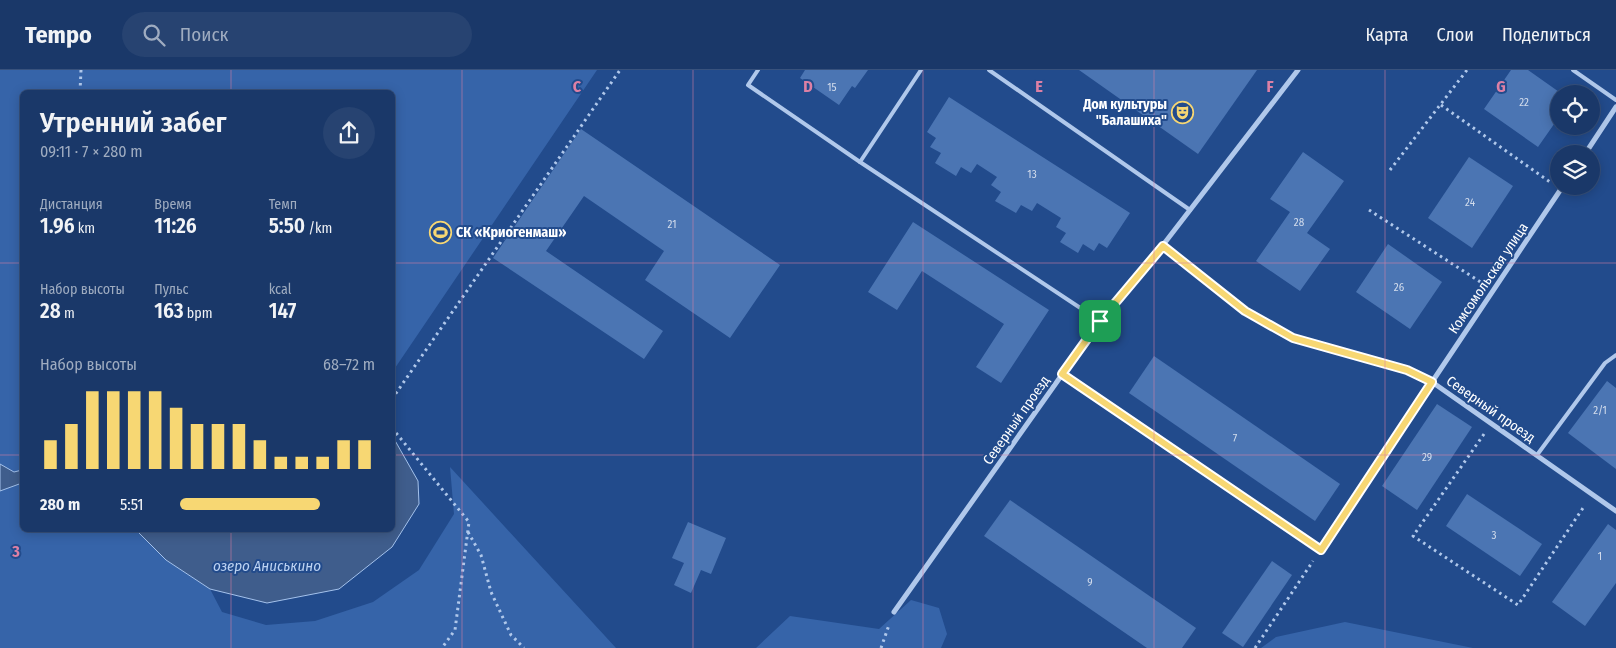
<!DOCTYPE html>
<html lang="ru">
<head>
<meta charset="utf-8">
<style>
	:root { --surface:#1a3869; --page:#274371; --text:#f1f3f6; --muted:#9facc0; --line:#38527d; --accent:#f7d773 }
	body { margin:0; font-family:"Fira Sans Condensed",sans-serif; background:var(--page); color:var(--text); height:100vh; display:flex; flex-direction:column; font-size:19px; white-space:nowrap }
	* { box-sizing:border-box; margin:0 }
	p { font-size:16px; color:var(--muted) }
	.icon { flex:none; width:28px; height:28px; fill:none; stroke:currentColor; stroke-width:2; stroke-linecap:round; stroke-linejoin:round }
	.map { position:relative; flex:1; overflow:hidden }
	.side { position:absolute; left:20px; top:20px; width:375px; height:442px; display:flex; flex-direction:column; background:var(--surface); border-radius:8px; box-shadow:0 2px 12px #0003,0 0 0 1px var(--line) }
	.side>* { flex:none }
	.fabs { position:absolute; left:1550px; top:15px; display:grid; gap:10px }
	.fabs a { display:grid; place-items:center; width:50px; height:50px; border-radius:50%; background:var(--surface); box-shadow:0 2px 12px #0003,0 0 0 1px var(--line); font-size:25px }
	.pin { position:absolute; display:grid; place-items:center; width:42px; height:42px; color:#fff; margin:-21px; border-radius:10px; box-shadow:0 2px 8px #0006 }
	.round { display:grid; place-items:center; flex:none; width:52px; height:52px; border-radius:26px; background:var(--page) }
	.summary { display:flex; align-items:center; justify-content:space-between; height:85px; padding:0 20px }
	h1 { font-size:28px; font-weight:600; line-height:38px }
	.figures { display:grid; grid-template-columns:repeat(3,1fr); gap:8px; height:85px; padding:5px 20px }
	.figures div { display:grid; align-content:center }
	.figures b { font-size:21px; font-weight:600 }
	.figures small { font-size:14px; font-weight:400 }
	.figures p { font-size:14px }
	.chart { height:140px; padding:10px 20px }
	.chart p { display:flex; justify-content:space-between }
	.chart svg { width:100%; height:90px; margin-top:5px; stroke:var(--accent); stroke-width:6 }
	ul { padding:0 20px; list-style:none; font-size:16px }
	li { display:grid; grid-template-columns:80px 60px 1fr; align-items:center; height:38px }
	li i { height:12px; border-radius:6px; background:var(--accent) }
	header { display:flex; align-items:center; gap:30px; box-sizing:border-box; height:70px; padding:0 25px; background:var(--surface); border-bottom:1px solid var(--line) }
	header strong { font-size:24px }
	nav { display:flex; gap:28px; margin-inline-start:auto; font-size:18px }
	.search { width:350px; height:45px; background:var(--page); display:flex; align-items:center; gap:12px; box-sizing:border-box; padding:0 18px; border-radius:28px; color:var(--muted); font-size:19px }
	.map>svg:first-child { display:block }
	.green { fill:#3664a9 }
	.water { fill:#3f5d8c; stroke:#a4c2ec }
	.building { fill:#4b75b3 }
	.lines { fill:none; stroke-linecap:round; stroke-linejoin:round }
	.path { stroke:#b0c8eb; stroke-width:3; stroke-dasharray:2.5 4; stroke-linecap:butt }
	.lane { stroke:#b0c8eb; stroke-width:4 }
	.street { stroke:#b0c8eb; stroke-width:5 }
	.route-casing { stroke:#fff; stroke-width:10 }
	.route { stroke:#f7d773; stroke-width:6 }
	.grid { fill:none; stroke:#dd80a5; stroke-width:1; stroke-opacity:0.55 }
	.labels { text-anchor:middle; stroke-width:4; stroke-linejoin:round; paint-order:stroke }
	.number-label { font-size:11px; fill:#d2dcec }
	.poi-label { font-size:14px; font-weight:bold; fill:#fff; stroke:#224b8c; text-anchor:end }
	.street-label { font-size:14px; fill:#fff; stroke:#224b8c }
	.water-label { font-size:15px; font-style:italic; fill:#bcd2f2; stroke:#224b8c }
	.grid-label { font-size:16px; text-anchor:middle; font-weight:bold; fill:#dd80a5; stroke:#224b8c; stroke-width:4; stroke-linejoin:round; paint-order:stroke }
</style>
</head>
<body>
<header>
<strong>Tempo</strong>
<div class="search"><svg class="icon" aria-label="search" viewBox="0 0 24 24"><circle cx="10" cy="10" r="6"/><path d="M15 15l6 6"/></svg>Поиск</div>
<nav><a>Карта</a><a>Слои</a><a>Поделиться</a></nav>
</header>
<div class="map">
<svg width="1616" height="578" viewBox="0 0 1616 578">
	<rect width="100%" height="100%" fill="#224b8c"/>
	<g class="green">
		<path d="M0,0H597L393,301L392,22H22V400L14,402L0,394Z"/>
		<path d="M450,397L616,578H0V421L22,413V460H136L166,490L210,519L222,542L266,555L315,551L373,532L419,500L454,444Z"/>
		<path d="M911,530L939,538L947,564L941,578H756L790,546L879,559Z"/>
		<path d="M1345,552L1473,578H1261L1276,567Z"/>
	</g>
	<g class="water">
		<path d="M393,367L418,411L419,434L392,477L339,519L267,533L210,519L166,490L136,460H392Z"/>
		<path d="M0,394L14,402L22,400V413L0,421Z"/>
	</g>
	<g class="building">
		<path d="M805,0H868L855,18L852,16L839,35L800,8Z"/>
		<path d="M1079,0H1257L1198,84Z"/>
		<path d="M1511,0H1528L1562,24H1559V47L1538,77L1484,39Z"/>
		<path d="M949,27L1130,143L1107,178L1099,173L1094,181L1083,174L1078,183L1060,172L1066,163L1056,157L1061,148L1037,133L1032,141L1021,135L1016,143L995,131L1001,122L991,115L997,107L977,94L971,103L961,97L956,106L935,93L941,83L930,77L936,68L927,62Z"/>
		<path d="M581,59L780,195L730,268L645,210L664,181L584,126L546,181L663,261L644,289L493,188Z"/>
		<path d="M1303,82L1344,111L1307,163L1330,179L1300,221L1256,191L1290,142L1270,129Z"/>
		<path d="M1469,87L1513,116L1472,178L1428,148Z"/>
		<path d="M913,152L1049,240L1001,313L976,297L1004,254L922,201L897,240L868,222Z"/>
		<path d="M1388,174L1442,212L1410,259L1356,222Z"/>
		<path d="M1154,286L1340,414L1315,451L1129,323Z"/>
		<path d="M1607,311L1616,318V399L1568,363Z"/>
		<path d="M1437,334L1472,357L1417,440L1382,416Z"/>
		<path d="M1467,424L1542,474L1520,506L1446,456Z"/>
		<path d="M1010,430L1196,558L1182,578H1147L984,466Z"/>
		<path d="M688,452L726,468L711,504L701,500L691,523L674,515L684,493L672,488Z"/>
		<path d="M1608,454L1616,460V513L1585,556L1552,532Z"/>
		<path d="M1272,491L1292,505L1243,577L1222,563Z"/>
	</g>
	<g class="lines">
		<g class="path">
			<path d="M80,22L81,0"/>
			<path d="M1441,35L1550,112"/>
			<path d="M1390,100L1467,0"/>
			<path d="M1369,140L1482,213"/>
			<path d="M392,329L620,0"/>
			<path d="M392,358L469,452L455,560L442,578"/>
			<path d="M1484,364L1413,466L1518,535L1585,435"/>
			<path d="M468,462L481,485L491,522L511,565L524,578"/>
			<path d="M1328,469L1425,322"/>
			<path d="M881,578L889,555"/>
			<path d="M1255,578L1313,491"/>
		</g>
		<g class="lane">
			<path d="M758,0L748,15L860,92"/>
			<path d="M921,0L860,92L1100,251"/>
			<path d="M989,0L1190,140"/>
			<path d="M1573,0L1616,30"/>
			<path d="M1063,304L1321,480"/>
			<path d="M1537,385L1605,293L1616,285"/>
		</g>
		<g class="street">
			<path d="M1585,84L1616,37"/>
			<path d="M1163,175L1245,241L1293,267L1407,299L1432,312L1616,441"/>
			<path d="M1432,312L1563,116"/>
			<path d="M894,542L1100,251L1163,175L1298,0"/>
		</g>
	</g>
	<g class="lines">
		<defs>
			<path id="route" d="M1163,176L1245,241L1293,268L1407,300L1432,312L1321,480L1062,304L1100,251Z"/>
		</defs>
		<use href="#route" class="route-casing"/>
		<use href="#route" class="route"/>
	</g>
	<path class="grid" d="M231,0V22M462,0V578M693,0V578M923,0V578M1154,0V578M1385,0V578M0,193H22M392,193H1616M0,385H22M392,385H1616M231,460V578"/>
	<defs>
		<symbol id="theatre-ring" viewBox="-11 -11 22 22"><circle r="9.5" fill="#224b8c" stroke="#f7d773" stroke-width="1.5"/><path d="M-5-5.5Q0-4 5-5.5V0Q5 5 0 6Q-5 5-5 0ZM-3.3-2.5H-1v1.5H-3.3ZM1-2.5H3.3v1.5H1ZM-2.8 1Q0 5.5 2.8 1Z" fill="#f7d773"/></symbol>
		<symbol id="stadium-ring" viewBox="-11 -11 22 22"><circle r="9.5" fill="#224b8c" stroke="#f7d773" stroke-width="1.5"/><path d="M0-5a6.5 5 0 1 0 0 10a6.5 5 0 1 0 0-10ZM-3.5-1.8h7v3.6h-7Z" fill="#f7d773"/></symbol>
	</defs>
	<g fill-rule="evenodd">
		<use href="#theatre-ring" x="1170" y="30" width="25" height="25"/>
		<use href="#stadium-ring" x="428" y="150" width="25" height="25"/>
	</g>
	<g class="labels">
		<g class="number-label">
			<text x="832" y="21">15</text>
			<text x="1524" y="36">22</text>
			<text x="1032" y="108">13</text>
			<text x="1470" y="136">24</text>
			<text x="1299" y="156">28</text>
			<text x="672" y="158">21</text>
			<text x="1399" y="221">26</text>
			<text x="1600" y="344">2/1</text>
			<text x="1235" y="372">7</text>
			<text x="1427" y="391">29</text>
			<text x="1494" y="469">3</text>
			<text x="1600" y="490">1</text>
			<text x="1090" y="516">9</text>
		</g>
		<g class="poi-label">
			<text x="1167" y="39">Дом культуры<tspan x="1167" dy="16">"Балашиха"</tspan></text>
			<text x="456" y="167" text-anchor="start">СК «Криогенмаш»</text>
		</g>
		<g class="street-label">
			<text transform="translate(1488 208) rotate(-56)" y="5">Комсомольская улица</text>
			<text transform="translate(1491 339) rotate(35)" y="5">Северный проезд</text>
			<text transform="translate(1016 350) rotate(-55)" y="5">Северный проезд</text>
		</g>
		<g class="water-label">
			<text x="267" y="501">озеро Аниськино</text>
		</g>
	</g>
	<g class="grid-label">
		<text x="577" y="22">C</text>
		<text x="808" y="22">D</text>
		<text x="1039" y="22">E</text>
		<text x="1270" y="22">F</text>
		<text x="1501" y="22">G</text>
		<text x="16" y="487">3</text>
	</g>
</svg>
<div class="fabs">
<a><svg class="icon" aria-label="locate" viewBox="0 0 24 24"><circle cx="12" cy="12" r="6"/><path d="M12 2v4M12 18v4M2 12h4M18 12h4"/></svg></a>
<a><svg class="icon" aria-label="layers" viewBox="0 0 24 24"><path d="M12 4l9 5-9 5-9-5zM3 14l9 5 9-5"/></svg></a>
</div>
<div class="pin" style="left:1100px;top:251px;background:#1e9e55"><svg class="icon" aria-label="arrive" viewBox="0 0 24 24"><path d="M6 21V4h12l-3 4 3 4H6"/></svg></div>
<section class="side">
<div class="summary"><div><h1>Утренний забег</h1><p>09:11 · 7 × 280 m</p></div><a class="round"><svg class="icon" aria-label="share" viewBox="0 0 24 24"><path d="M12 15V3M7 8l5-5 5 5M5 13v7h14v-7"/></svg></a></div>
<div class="figures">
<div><p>Дистанция</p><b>1.96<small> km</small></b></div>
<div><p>Время</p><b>11:26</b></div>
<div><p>Темп</p><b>5:50<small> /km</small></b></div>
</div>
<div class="figures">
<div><p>Набор высоты</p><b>28<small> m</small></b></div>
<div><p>Пульс</p><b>163<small> bpm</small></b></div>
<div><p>kcal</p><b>147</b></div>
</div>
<div class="chart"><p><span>Набор высоты</span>68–72 m</p>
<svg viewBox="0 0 160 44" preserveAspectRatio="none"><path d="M5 44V30M15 44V22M25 44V6M35 44V6M45 44V6M55 44V6M65 44V14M75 44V22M85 44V22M95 44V22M105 44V30M115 44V38M125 44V38M135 44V38M145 44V30M155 44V30"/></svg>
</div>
<ul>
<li><b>280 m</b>5:51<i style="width:72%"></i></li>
</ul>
</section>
</div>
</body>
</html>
